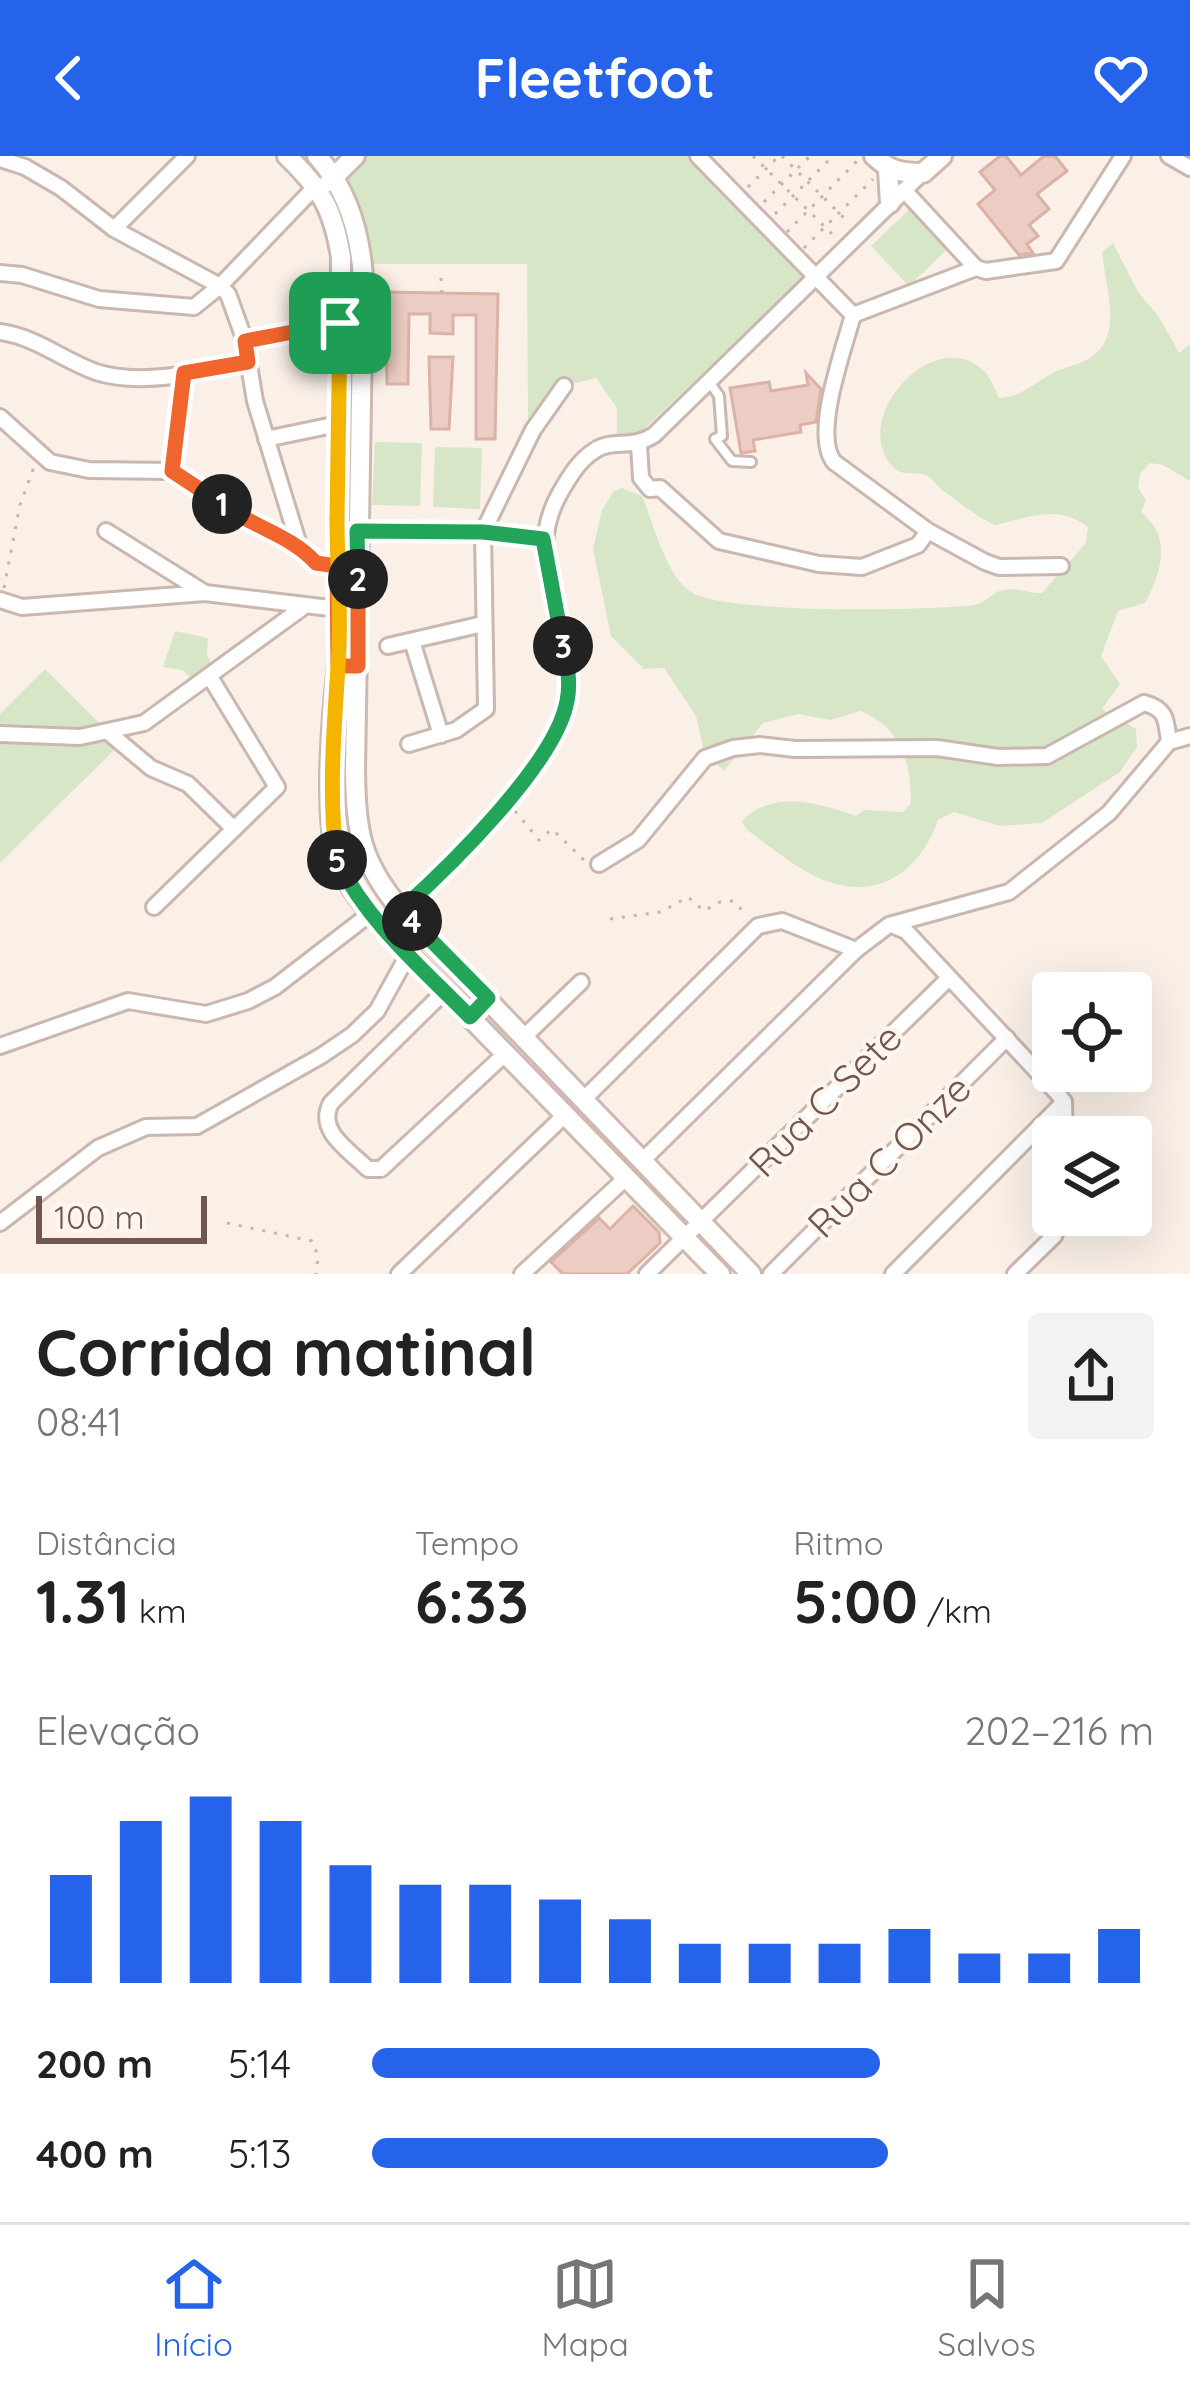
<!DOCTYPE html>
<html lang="pt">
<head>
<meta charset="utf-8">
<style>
	:root { --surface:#fff; --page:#f2f2f2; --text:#222; --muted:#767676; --line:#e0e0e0; --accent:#2563eb }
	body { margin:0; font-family:Quicksand,sans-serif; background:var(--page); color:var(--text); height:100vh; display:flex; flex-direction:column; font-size:45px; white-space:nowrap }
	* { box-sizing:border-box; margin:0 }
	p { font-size:39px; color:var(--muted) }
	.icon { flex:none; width:66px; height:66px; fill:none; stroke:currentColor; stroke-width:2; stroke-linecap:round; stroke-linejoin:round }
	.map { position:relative; height:1118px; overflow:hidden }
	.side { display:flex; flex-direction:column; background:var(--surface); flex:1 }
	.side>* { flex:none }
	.tools { position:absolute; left:1032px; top:816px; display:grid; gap:24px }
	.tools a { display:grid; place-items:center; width:120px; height:120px; border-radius:12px; background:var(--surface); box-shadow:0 12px 48px #0002; font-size:60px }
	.scale { position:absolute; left:36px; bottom:30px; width:171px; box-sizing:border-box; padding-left:12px; border:6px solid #70564f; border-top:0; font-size:33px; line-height:42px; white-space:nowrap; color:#70564f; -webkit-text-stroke:9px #fdf5ee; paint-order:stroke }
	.pin { position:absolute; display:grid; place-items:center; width:102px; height:102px; color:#fff; margin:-51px; border-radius:24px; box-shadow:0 6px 18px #0006 }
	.km { position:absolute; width:60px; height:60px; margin:-30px; border-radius:50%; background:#222; color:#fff; font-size:33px; line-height:60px; text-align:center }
	.round { display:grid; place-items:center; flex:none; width:126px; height:126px; border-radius:12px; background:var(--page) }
	.summary { display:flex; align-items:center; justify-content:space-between; height:204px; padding:0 36px }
	h1 { font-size:66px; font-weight:700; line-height:90px }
	.figures { display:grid; grid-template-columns:repeat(3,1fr); gap:18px; height:204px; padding:12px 36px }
	.figures div { display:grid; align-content:center }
	.figures b { font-size:60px; font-weight:700 }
	.figures small { font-size:33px; font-weight:400 }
	.figures p { font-size:33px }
	.chart { height:336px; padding:24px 36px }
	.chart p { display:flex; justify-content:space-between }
	.chart svg { width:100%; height:216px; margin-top:12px; stroke:var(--accent); stroke-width:6 }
	ul { padding:0 36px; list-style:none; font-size:39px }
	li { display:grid; grid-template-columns:192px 144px 1fr; align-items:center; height:90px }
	li i { height:30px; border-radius:15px; background:var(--accent) }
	header { display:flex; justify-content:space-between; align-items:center; height:156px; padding:0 36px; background:var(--accent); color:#fff; font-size:54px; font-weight:700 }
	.tab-bar { display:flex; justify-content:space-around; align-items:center; height:168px; border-top:3px solid var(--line); background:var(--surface); font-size:33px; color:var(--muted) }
	.tab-bar a { display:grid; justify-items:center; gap:6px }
	.tab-bar .active { color:var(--accent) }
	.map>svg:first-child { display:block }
	.green { fill:#d8e6c8 }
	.building { fill:#eccdc3; stroke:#dcb2a6; stroke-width:3 }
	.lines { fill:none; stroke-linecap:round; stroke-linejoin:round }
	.lane-casing { stroke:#cab7af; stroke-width:14 }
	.street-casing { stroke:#cab7af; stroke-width:20 }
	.secondary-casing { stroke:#ceb9b0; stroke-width:24 }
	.path { stroke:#d0b0a6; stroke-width:3; stroke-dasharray:3 9; stroke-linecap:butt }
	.lane { stroke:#fff; stroke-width:8 }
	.street { stroke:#fff; stroke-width:14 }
	.secondary { stroke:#fff; stroke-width:18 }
	.split-1-casing { stroke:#fff; stroke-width:24 }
	.split-2-casing { stroke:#fff; stroke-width:24 }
	.split-3-casing { stroke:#fff; stroke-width:24 }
	.split-4-casing { stroke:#fff; stroke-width:24 }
	.split-5-casing { stroke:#fff; stroke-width:24 }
	.split-6-casing { stroke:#fff; stroke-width:24 }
	.split-7-casing { stroke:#fff; stroke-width:24 }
	.split-1 { stroke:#f0652b; stroke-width:15 }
	.split-2 { stroke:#f0652b; stroke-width:15 }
	.split-3 { stroke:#22a559; stroke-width:15 }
	.split-4 { stroke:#22a559; stroke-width:15 }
	.split-5 { stroke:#22a559; stroke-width:15 }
	.split-6 { stroke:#f5b400; stroke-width:15 }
	.split-7 { stroke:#f5b400; stroke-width:15 }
	.labels { text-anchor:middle; stroke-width:9; stroke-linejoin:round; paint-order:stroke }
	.street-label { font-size:39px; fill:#70564f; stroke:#fdf5ee }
</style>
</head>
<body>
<header><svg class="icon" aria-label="back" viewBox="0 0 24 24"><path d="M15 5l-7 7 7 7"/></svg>Fleetfoot<svg class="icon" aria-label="heart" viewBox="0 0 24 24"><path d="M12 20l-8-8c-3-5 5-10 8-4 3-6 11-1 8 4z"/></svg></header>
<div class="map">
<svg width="1190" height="1118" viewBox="0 0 1190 1118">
	<rect width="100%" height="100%" fill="#faf0e8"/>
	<g class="green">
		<path d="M362,0H690L806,118L642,275L617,280V252L596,222L576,227L560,223L528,264L527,108H370L365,69L344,22Z"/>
		<path d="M912,51L950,91L909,130L871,90Z"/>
		<path d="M1113,87L1138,136L1159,161L1179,197L1190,188V325L1163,309L1150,307L1140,318L1138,332L1146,344L1141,356C1172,381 1162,415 1145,447L1118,455L1101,500L1120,528L1102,553L1136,573L1137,591L1120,616L1042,667L1000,670L954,656L938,664C920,717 875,747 819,722C794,711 770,690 747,674L742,665C772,633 820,647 856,660L864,654L903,656L911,648C911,608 902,571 860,555L830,564L798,558L763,567L724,615L704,595L696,560L664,512L644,513L611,480L593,393L602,354L613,336L622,332L642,340C653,366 666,420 691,436C725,458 928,455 974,449C985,447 988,441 997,436C1012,429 1027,437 1042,437L1086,387L1088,371C1056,348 1030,361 995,369C977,361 958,346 941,333C936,329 934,323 928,320C916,314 904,322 893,311C847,262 937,164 986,217C991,223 995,234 999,242C1021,241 1033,228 1051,218C1065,210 1083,209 1095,198C1123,176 1104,126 1102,96Z"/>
		<path d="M375,286L422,287L420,350L372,349Z"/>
		<path d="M435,291L482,292L480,353L433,351Z"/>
		<path d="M175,475L208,482L207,498L212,510L192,524L183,514L163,511Z"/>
		<path d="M45,513L120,588L0,707V558Z"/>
	</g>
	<g class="building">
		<path d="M1000,0H1006L1021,19L1044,0H1055L1067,15L1037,38L1049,53L1029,69L1038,80L1027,88L1033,97L1019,99L978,48L995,34L980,16Z"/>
		<path d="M385,136L498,138L495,283H476V159H453V178L430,177V158H409L408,228H387Z"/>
		<path d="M429,201H453L449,273H431Z"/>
		<path d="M806,217L821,233L816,266L800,269L801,276L753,284L755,295L741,297L730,232L769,226L771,235L808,229Z"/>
		<path d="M633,1050L659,1076L660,1087L627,1118H563L551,1106L599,1062L610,1073Z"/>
	</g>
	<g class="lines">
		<defs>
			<path id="lane" d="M710,227L719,240L722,280L715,283L732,305L751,306"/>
			<g id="street">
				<path d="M698,0L853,159"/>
				<path d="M1169,0L1190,12"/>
				<path d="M0,3L25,11L61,32L114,73L220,130L228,138L245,185L255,245L299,389L316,407L337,409"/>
				<path d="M904,34L976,112"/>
				<path d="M114,73L187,0"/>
				<path d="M0,117L22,119L99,143L194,151L220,130L317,29"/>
				<path d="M853,159C844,193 812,278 834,306L928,375L985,406L999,411L1061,410"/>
				<path d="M853,159L976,112L986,115L1056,105L1123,0"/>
				<path d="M0,176C37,181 62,204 96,216C142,231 203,215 248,206"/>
				<path d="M245,185L340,167"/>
				<path d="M0,261L50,306L89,314L172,315L236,358L299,389"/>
				<path d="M266,283L338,268"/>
				<path d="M639,289L641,322L650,333L660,332L719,385L819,408L862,411L918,389L928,375"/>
				<path d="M106,375L205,437"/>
				<path d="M357,375L483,376L543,383"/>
				<path d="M0,444L22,451L205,437L338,453"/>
				<path d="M412,485L441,579"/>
				<path d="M388,490L483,468"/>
				<path d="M108,576L151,612L188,628L234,673"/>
				<path d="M0,578L80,581L144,567L302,452"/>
				<path d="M409,588L456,574L486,553L483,376L533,274L564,230"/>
				<path d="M599,708L638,684L705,602L733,592L760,589L795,593L937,592L998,601L1047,600L1144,547C1167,553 1166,564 1169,586"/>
				<path d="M154,751L277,631L210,521"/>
				<path d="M401,754C451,709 549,613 566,550C585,476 516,414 560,337C568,323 579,304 594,295C612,282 631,294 654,279L922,17"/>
				<path d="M894,770L906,775L1058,938L1064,946L1065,981"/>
				<path d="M445,835L331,947C316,975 349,994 368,1013H381L506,897"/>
				<path d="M525,880L581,826"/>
				<path d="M0,890L128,845L206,858L248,845L275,831L371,757"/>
				<path d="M583,944L758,770L782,765L856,794"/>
				<path d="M641,1006L856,794L889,769L1009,736L1109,657L1169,586L1190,580"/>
				<path d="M0,1067L98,992L146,971L197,970L321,900L352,879L377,855L409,797"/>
				<path d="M399,1118L566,958"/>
				<path d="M522,1118L626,1022"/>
				<path d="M647,1118L949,822"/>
				<path d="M771,1118L1007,882"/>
				<path d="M893,1118L1064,946"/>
				<path d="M1015,1118L1054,1080L1063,1059"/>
			</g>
			<g id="secondary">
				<path d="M287,0C322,34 333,53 341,101L338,510C332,559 323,663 339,708C350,735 369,755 388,777L720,1118"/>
				<path d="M317,0C347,33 360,77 363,121L355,614C356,676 360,705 401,754L751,1118"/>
				<path d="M874,0C890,15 901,17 923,17L942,0"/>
				<path d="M888,14L890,47"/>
				<path d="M329,26L355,0"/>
			</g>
		</defs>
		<use href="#lane" class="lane-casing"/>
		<use href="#street" class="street-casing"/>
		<use href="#secondary" class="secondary-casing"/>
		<g class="path">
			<path d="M753,0L835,81"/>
			<path d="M782,0L850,68"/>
			<path d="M748,31L779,0"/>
			<path d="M764,46L810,0"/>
			<path d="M775,58L833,0"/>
			<path d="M787,76L858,4"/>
			<path d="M804,92L873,23"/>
			<path d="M441,122L442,139"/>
			<path d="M174,301L182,233"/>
			<path d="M4,432L20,349L35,308"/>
			<path d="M515,655L539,684L552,673L587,707"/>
			<path d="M610,763L661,756L688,741L704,755L720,746L733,745L748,760"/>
			<path d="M227,1067L312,1085L318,1100L316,1118"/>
		</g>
		<use href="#lane" class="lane"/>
		<use href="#street" class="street"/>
		<use href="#secondary" class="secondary"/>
	</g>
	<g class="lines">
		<defs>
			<path id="split-1" d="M222,348L172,315L184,217L248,206L245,185L340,167"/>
			<path id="split-2" d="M222,348C252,371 291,379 316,407L337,410L338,510H358V423"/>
			<path id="split-3" d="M358,423L357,375L483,376L543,383L563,490"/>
			<path id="split-4" d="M412,765L401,754C449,711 556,607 567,545C571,526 567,508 563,490"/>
			<path id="split-5" d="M337,704C367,766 423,813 470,861L488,842L412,765"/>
			<path id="split-6" d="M337,363C337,412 342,462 338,511C334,575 328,639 337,704"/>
			<path id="split-7" d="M337,363L340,167"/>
		</defs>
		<use href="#split-1" class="split-1-casing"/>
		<use href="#split-2" class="split-2-casing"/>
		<use href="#split-3" class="split-3-casing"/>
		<use href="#split-4" class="split-4-casing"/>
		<use href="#split-5" class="split-5-casing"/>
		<use href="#split-6" class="split-6-casing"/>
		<use href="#split-7" class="split-7-casing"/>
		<use href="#split-1" class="split-1"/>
		<use href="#split-2" class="split-2"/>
		<use href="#split-3" class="split-3"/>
		<use href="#split-4" class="split-4"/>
		<use href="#split-5" class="split-5"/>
		<use href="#split-6" class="split-6"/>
		<use href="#split-7" class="split-7"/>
	</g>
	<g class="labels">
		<g class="street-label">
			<text transform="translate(825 944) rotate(-45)" y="14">Rua C Sete</text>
			<text transform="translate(889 1000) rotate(-45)" y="14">Rua C Onze</text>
		</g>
	</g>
</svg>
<div class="tools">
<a><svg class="icon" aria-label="locate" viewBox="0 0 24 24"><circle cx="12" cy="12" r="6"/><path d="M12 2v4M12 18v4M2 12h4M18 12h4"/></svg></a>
<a><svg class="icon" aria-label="layers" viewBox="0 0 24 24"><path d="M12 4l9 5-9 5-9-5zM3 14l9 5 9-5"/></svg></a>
</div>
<div class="scale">100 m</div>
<div class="pin" style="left:340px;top:167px;background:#1e9e55"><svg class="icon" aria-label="arrive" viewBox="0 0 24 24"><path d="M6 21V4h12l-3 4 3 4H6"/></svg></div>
<b class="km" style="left:222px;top:348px">1</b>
<b class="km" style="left:358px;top:423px">2</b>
<b class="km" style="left:563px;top:490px">3</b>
<b class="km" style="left:412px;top:765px">4</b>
<b class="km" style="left:337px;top:704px">5</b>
</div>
<section class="side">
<div class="summary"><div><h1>Corrida matinal</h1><p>08:41</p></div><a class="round"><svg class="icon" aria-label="share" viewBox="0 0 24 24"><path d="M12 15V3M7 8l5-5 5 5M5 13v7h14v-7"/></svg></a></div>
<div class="figures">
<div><p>Distância</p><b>1.31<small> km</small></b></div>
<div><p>Tempo</p><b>6:33</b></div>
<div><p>Ritmo</p><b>5:00<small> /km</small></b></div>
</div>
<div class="chart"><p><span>Elevação</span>202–216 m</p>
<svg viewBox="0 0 160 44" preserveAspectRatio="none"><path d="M5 44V22M15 44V11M25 44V6M35 44V11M45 44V20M55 44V24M65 44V24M75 44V27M85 44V31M95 44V36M105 44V36M115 44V36M125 44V33M135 44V38M145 44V38M155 44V33"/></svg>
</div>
<ul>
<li><b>200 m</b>5:14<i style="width:65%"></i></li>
<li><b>400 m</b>5:13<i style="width:66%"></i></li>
</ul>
</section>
<nav class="tab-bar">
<a class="active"><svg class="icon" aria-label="home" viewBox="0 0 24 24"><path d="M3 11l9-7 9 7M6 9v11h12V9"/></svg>Início</a>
<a><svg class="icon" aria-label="map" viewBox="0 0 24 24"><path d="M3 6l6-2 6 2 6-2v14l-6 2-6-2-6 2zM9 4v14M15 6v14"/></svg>Mapa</a>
<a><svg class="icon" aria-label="saved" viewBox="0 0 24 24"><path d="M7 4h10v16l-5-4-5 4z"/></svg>Salvos</a>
</nav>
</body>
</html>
